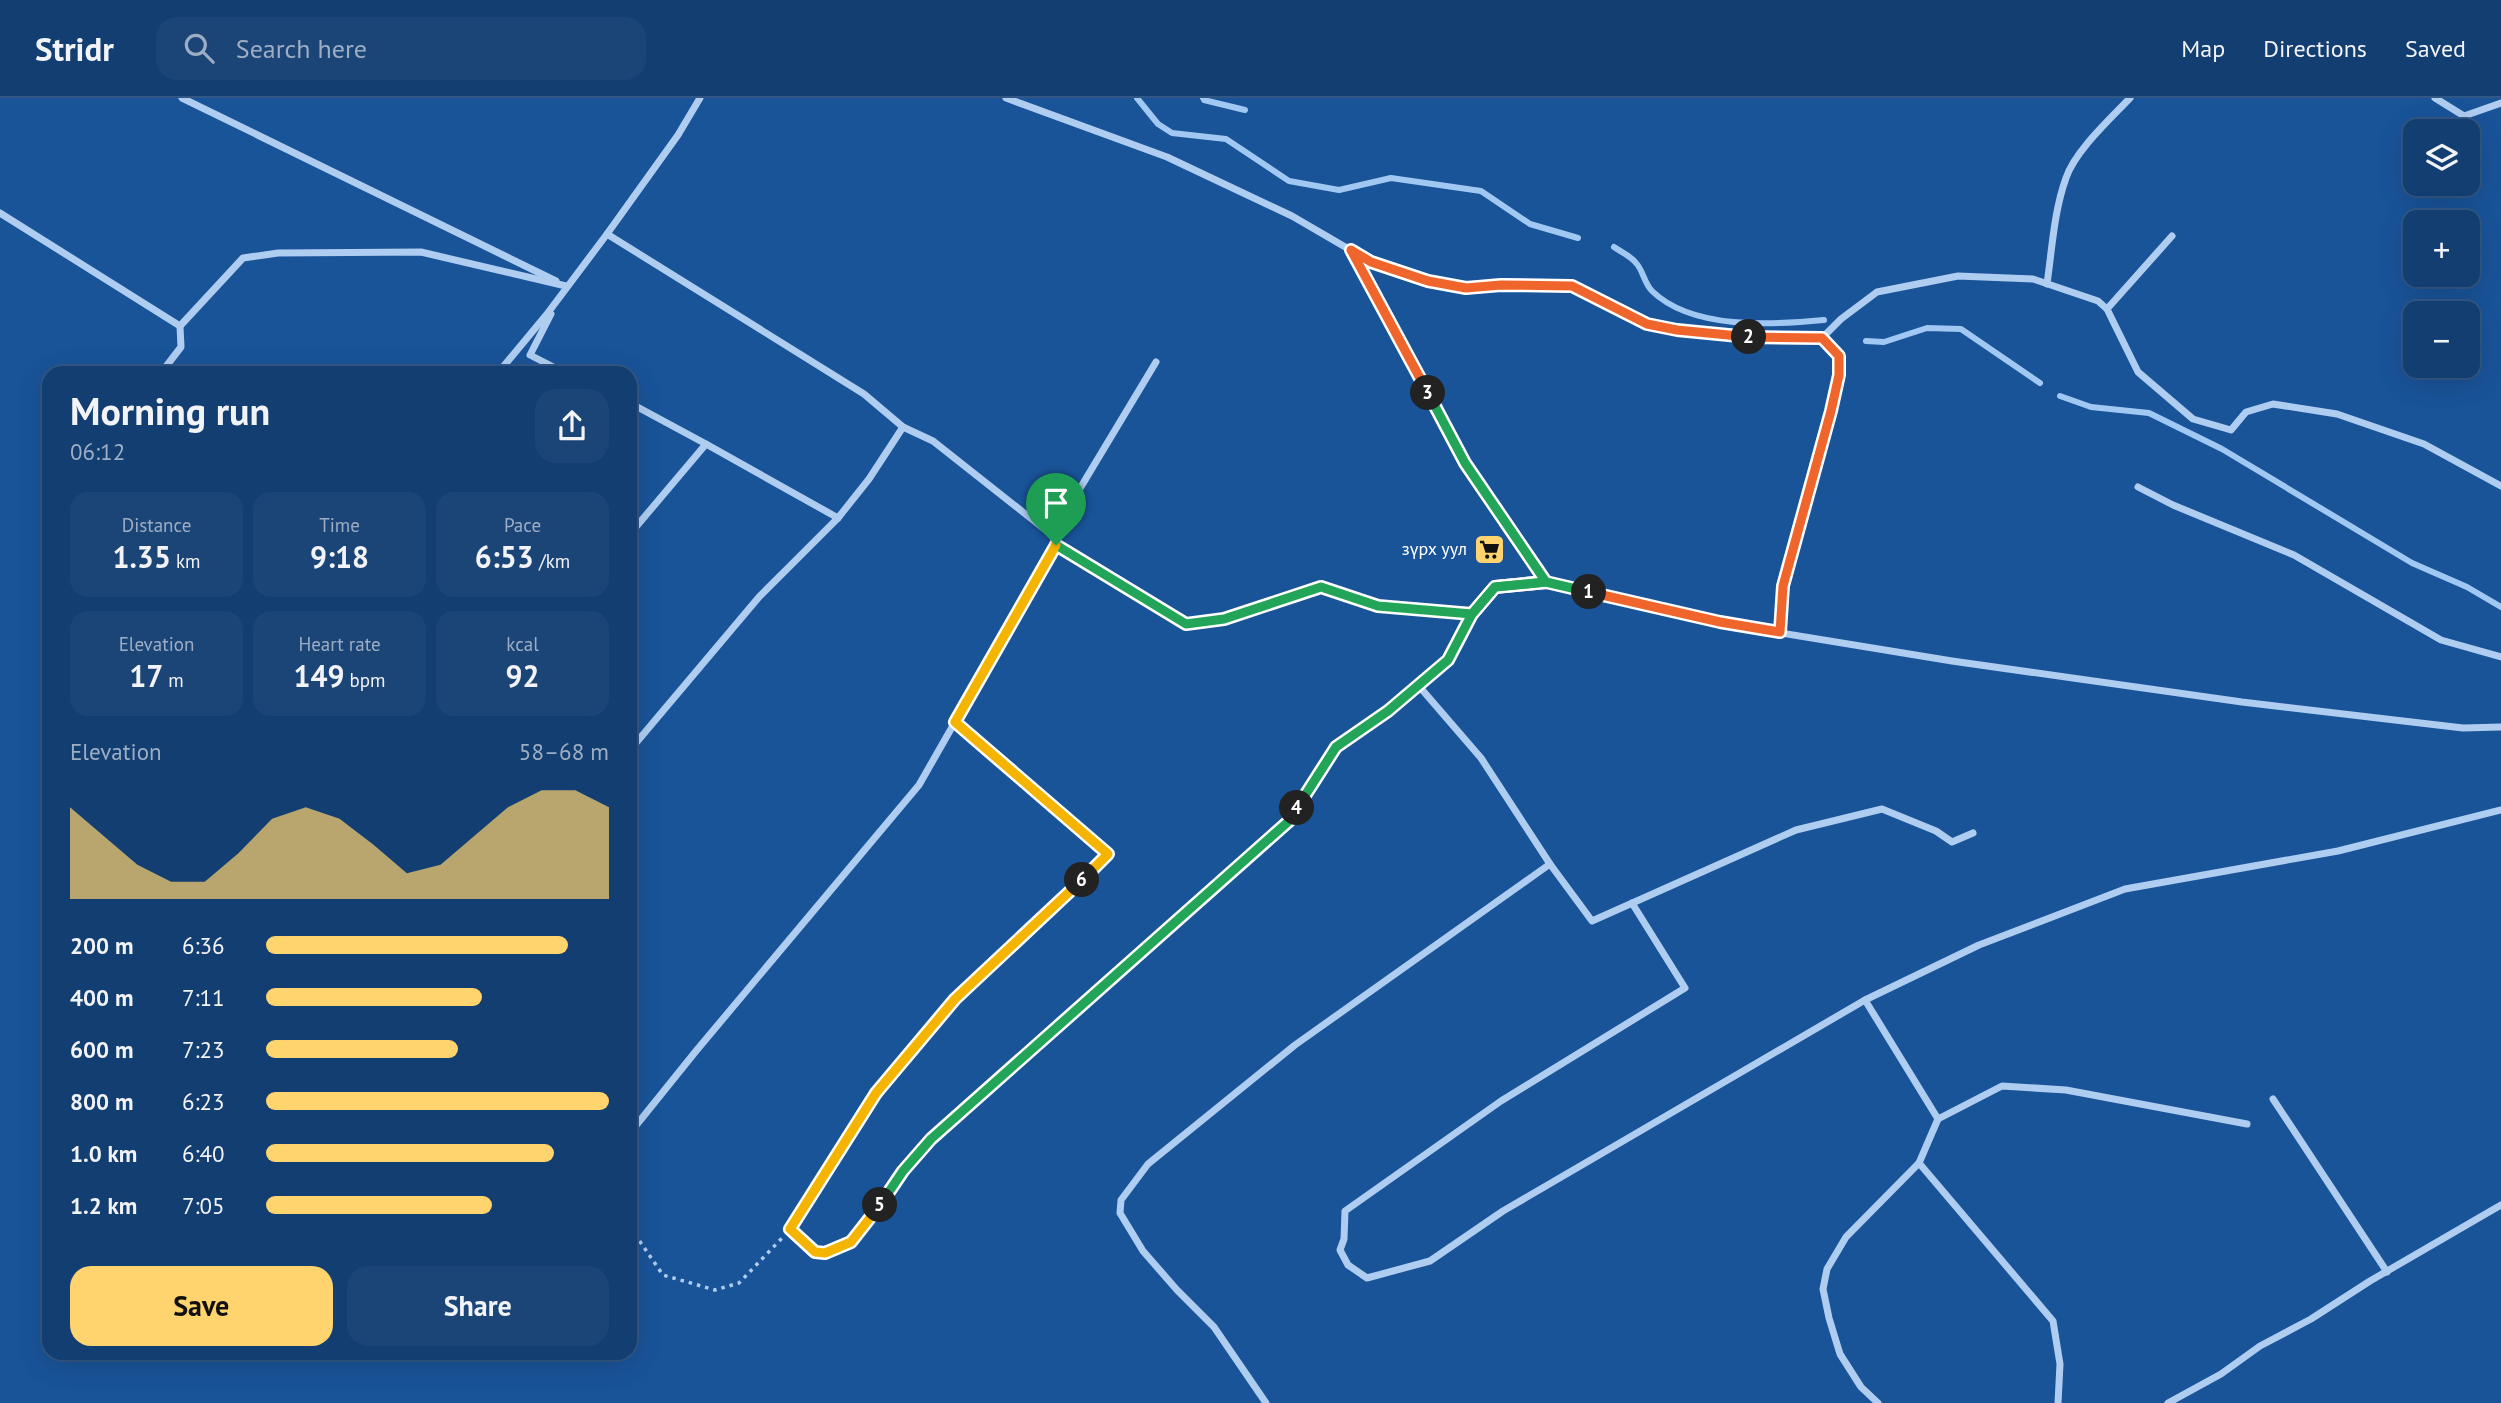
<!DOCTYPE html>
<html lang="en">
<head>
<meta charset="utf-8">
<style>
	:root { --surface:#133e72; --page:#1c4577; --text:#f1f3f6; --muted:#9daec4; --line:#325784; --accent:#ffd36d }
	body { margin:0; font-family:"PT Sans",sans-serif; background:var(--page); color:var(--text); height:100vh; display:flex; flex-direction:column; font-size:26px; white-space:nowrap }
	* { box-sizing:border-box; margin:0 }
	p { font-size:23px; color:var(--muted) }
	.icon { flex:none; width:38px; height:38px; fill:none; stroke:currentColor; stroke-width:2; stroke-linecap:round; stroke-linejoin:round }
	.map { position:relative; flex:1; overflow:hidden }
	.side { position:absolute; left:42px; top:268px; width:595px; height:994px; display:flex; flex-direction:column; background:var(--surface); border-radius:21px; box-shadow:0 7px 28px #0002,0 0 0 2px var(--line) }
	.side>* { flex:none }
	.fabs { position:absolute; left:2403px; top:21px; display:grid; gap:14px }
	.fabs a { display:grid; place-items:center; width:77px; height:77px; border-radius:14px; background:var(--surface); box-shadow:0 7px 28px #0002,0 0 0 2px var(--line); font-size:35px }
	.pin { position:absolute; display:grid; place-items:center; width:60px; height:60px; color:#fff; margin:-72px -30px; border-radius:50% 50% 50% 0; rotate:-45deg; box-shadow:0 0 7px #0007 }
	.pin .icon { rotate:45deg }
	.km { position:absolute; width:35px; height:35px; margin:-18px; border-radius:50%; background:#222; color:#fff; font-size:19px; line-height:35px; text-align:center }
	.round { display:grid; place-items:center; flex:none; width:74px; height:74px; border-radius:21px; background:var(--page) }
	.head { display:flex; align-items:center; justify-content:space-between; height:119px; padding:0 28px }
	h1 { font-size:38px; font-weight:700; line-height:52px }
	.metrics { display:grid; grid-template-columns:repeat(3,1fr); gap:10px; height:119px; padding:7px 28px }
	.metrics div { display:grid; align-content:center; border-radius:18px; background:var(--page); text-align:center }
	.metrics b { font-size:30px; font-weight:700 }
	.metrics small { font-size:19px; font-weight:400 }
	.metrics p { font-size:19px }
	.chart { height:196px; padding:14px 28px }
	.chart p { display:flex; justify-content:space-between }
	.chart svg { width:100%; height:126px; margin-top:7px; fill:var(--accent); opacity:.7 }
	.action { display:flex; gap:14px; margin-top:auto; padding:14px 28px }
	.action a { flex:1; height:80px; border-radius:21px; background:var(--accent); color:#111; font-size:28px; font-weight:700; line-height:80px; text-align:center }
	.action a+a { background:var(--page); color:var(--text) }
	ul { padding:0 28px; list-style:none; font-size:23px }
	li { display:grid; grid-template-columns:112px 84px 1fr; align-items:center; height:52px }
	li i { height:18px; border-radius:9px; background:var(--accent) }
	header { display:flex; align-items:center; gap:42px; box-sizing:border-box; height:98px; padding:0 35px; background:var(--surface); border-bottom:2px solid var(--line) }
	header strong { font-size:33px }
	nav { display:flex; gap:38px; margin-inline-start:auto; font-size:24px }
	.search { width:490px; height:63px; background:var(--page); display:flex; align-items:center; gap:18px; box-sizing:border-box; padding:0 24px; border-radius:21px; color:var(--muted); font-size:26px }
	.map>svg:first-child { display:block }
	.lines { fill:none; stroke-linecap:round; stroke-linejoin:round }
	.stream { stroke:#a1c8f3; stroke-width:6 }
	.path { stroke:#aecdf1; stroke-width:3.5; stroke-dasharray:3.5 5; stroke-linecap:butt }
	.street { stroke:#aecdf1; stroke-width:7 }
	.split-1-casing { stroke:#fff; stroke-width:14 }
	.split-2-casing { stroke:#fff; stroke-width:14 }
	.split-3-casing { stroke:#fff; stroke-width:14 }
	.split-4-casing { stroke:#fff; stroke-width:14 }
	.split-5-casing { stroke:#fff; stroke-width:14 }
	.split-6-casing { stroke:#fff; stroke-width:14 }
	.split-7-casing { stroke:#fff; stroke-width:14 }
	.split-1 { stroke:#22a559; stroke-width:9 }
	.split-2 { stroke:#f0652b; stroke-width:9 }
	.split-3 { stroke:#f0652b; stroke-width:9 }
	.split-4 { stroke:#22a559; stroke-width:9 }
	.split-5 { stroke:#22a559; stroke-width:9 }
	.split-6 { stroke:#f5b400; stroke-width:9 }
	.split-7 { stroke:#f5b400; stroke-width:9 }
	.labels { text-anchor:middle; stroke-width:5; stroke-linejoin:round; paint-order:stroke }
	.poi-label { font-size:18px; fill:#fff; stroke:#195398; text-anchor:end }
</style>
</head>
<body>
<header>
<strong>Stridr</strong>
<div class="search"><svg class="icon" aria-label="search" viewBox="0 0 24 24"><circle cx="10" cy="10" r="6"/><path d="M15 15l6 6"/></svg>Search here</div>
<nav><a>Map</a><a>Directions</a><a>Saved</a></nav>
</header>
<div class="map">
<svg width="2501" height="1305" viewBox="0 0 2501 1305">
	<rect width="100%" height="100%" fill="#195398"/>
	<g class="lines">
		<g class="stream">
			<path d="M1137,0L1158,26L1172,35L1226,41L1289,83L1339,92L1391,80L1481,93L1530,126L1578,140"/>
			<path d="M1203,0L1204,2L1245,12"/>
			<path d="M1614,149C1621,154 1631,158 1636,165C1643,172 1644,185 1652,193C1692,232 1772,227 1824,222"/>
			<path d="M1866,243L1884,244L1927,230L1961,231L2040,285"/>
			<path d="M2060,298L2091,309L2149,315L2222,351L2412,465L2467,489L2501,509"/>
		</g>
		<path class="path" d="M630,1129L663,1177L715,1192L739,1185L783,1139"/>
		<g class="street">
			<path d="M182,0L556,183"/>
			<path d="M1006,0L1167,59L1292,118L1371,164L1428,183L1466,189L1501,187L1571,188L1647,226L1739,239L1822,240L1841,221L1877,194L1958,178L2033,181L2098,203L2107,211L2138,274L2193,321L2231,332L2246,314L2273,306L2337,316L2424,346L2501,388"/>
			<path d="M2435,0L2464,18L2501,5"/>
			<path d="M0,115L180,228L243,160L278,155L421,154L566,188"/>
			<path d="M607,136L678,37L700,0"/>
			<path d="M1352,153L1465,365L1546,484"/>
			<path d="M2047,186C2052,151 2054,113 2066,80C2075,53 2110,21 2130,0"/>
			<path d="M2107,211L2172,138"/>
			<path d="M551,216L530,257L565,275"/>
			<path d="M161,275L181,249L180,228"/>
			<path d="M498,275L547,216L607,136L864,296L903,329L933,343L1052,437L1056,447L1186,526L1224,521L1321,489L1378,508L1472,516L1495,489L1546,484L1720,525L1952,563L2242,604L2463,630L2501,629"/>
			<path d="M630,305L706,346"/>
			<path d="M2138,389L2173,407L2294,457L2441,542L2501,559"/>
			<path d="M630,436L706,346L838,420"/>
			<path d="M1052,437L1156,264"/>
			<path d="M1780,534L1783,488L1839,277V258L1822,240"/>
			<path d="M1418,587L1481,660L1550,766L1592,823L1796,732L1882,711L1936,733L1952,744L1973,735"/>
			<path d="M955,624L1108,756L955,901L876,995L790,1131L815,1154L825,1155L851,1144L903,1073L931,1041L1289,723L1336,649L1388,613L1448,562L1472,516"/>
			<path d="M630,652L759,499L838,420L869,381L903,329"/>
			<path d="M1632,805L1685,890L1501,1003L1345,1113L1344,1141L1340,1152L1348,1167L1367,1180L1430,1163L1503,1113L1865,902L1979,847L2125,791L2338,753L2501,712"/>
			<path d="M1865,902L1938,1021L2002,988L2066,992L2247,1026"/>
			<path d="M2273,1001L2387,1174"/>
			<path d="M630,1035L696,953L919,687L1056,447"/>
			<path d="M1919,1065L2053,1223L2060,1266L2058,1305"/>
			<path d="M1266,1305L1214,1229L1177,1192L1143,1153L1120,1115L1121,1102L1148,1066L1295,947L1550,766"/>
			<path d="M1878,1305L1861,1289L1840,1256L1829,1220L1823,1191L1827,1171L1846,1139L1919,1065L1938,1021"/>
			<path d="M2168,1305L2221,1276L2260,1248L2311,1221L2370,1183L2501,1107"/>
		</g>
	</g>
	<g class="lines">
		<defs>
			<path id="split-1" d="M1056,447L1186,526L1224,521L1321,489L1378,508L1472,516L1495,489L1546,484L1589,494"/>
			<path id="split-2" d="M1589,494L1720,524L1780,534L1783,488L1831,313L1839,277V258L1822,240L1749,239"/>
			<path id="split-3" d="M1428,295L1351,152L1371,164L1428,183L1466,190L1501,187L1572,188L1647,226L1677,232L1749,239"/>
			<path id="split-4" d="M1297,710L1336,649L1388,613L1448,562L1472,516L1495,489L1546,484L1465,365L1428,295"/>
			<path id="split-5" d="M880,1107L903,1073L931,1041L1289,723L1297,710"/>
			<path id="split-6" d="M880,1107L851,1144L825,1155L815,1154L790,1131L876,995L955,901L1082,782"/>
			<path id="split-7" d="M1056,447L955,624L1108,756L1082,782"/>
		</defs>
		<use href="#split-1" class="split-1-casing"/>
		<use href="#split-2" class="split-2-casing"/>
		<use href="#split-3" class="split-3-casing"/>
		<use href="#split-4" class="split-4-casing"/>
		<use href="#split-5" class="split-5-casing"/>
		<use href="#split-6" class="split-6-casing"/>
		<use href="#split-7" class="split-7-casing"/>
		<use href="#split-1" class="split-1"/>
		<use href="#split-2" class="split-2"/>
		<use href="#split-3" class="split-3"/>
		<use href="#split-4" class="split-4"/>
		<use href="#split-5" class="split-5"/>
		<use href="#split-6" class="split-6"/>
		<use href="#split-7" class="split-7"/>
	</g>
	<defs>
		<symbol id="supermarket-square" viewBox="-11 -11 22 22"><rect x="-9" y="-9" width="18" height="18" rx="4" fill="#ffd36d" stroke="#195398"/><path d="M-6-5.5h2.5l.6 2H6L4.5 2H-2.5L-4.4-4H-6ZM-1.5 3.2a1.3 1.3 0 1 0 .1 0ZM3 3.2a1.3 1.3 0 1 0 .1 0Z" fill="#111"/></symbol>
	</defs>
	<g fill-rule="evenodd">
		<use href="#supermarket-square" x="1472" y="434" width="35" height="35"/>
	</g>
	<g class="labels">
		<g class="poi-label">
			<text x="1467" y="457">зүрх уул</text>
		</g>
	</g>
</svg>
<div class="fabs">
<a><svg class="icon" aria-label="layers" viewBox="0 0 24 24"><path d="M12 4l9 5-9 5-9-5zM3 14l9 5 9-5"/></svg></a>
<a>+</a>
<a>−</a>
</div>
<div class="pin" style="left:1056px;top:447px;background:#1e9e55"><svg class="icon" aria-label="arrive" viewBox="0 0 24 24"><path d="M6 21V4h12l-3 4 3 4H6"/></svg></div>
<b class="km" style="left:1589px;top:494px">1</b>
<b class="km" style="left:1749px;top:239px">2</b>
<b class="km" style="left:1428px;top:295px">3</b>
<b class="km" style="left:1297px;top:710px">4</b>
<b class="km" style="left:880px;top:1107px">5</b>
<b class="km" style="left:1082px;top:782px">6</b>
<section class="side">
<div class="head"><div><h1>Morning run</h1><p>06:12</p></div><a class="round"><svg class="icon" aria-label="share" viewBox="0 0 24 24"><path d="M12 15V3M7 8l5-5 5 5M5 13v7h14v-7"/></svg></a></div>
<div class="metrics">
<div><p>Distance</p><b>1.35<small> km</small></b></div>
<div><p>Time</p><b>9:18</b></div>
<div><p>Pace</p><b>6:53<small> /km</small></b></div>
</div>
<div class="metrics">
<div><p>Elevation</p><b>17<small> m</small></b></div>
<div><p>Heart rate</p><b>149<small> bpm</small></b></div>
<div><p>kcal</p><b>92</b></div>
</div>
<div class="chart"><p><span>Elevation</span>58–68 m</p>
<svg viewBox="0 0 160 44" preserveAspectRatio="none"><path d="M0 44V12L10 22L20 32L30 38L40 38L50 28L60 16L70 12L80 16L90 25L100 35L110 32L120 22L130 12L140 6L150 6L160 12V44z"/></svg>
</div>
<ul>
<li><b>200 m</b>6:36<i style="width:88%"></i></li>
<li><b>400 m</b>7:11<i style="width:63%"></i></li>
<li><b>600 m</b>7:23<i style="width:56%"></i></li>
<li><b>800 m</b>6:23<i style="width:100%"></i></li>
<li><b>1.0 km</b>6:40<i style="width:84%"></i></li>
<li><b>1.2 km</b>7:05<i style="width:66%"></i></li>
</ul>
<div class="action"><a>Save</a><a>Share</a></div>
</section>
</div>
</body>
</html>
